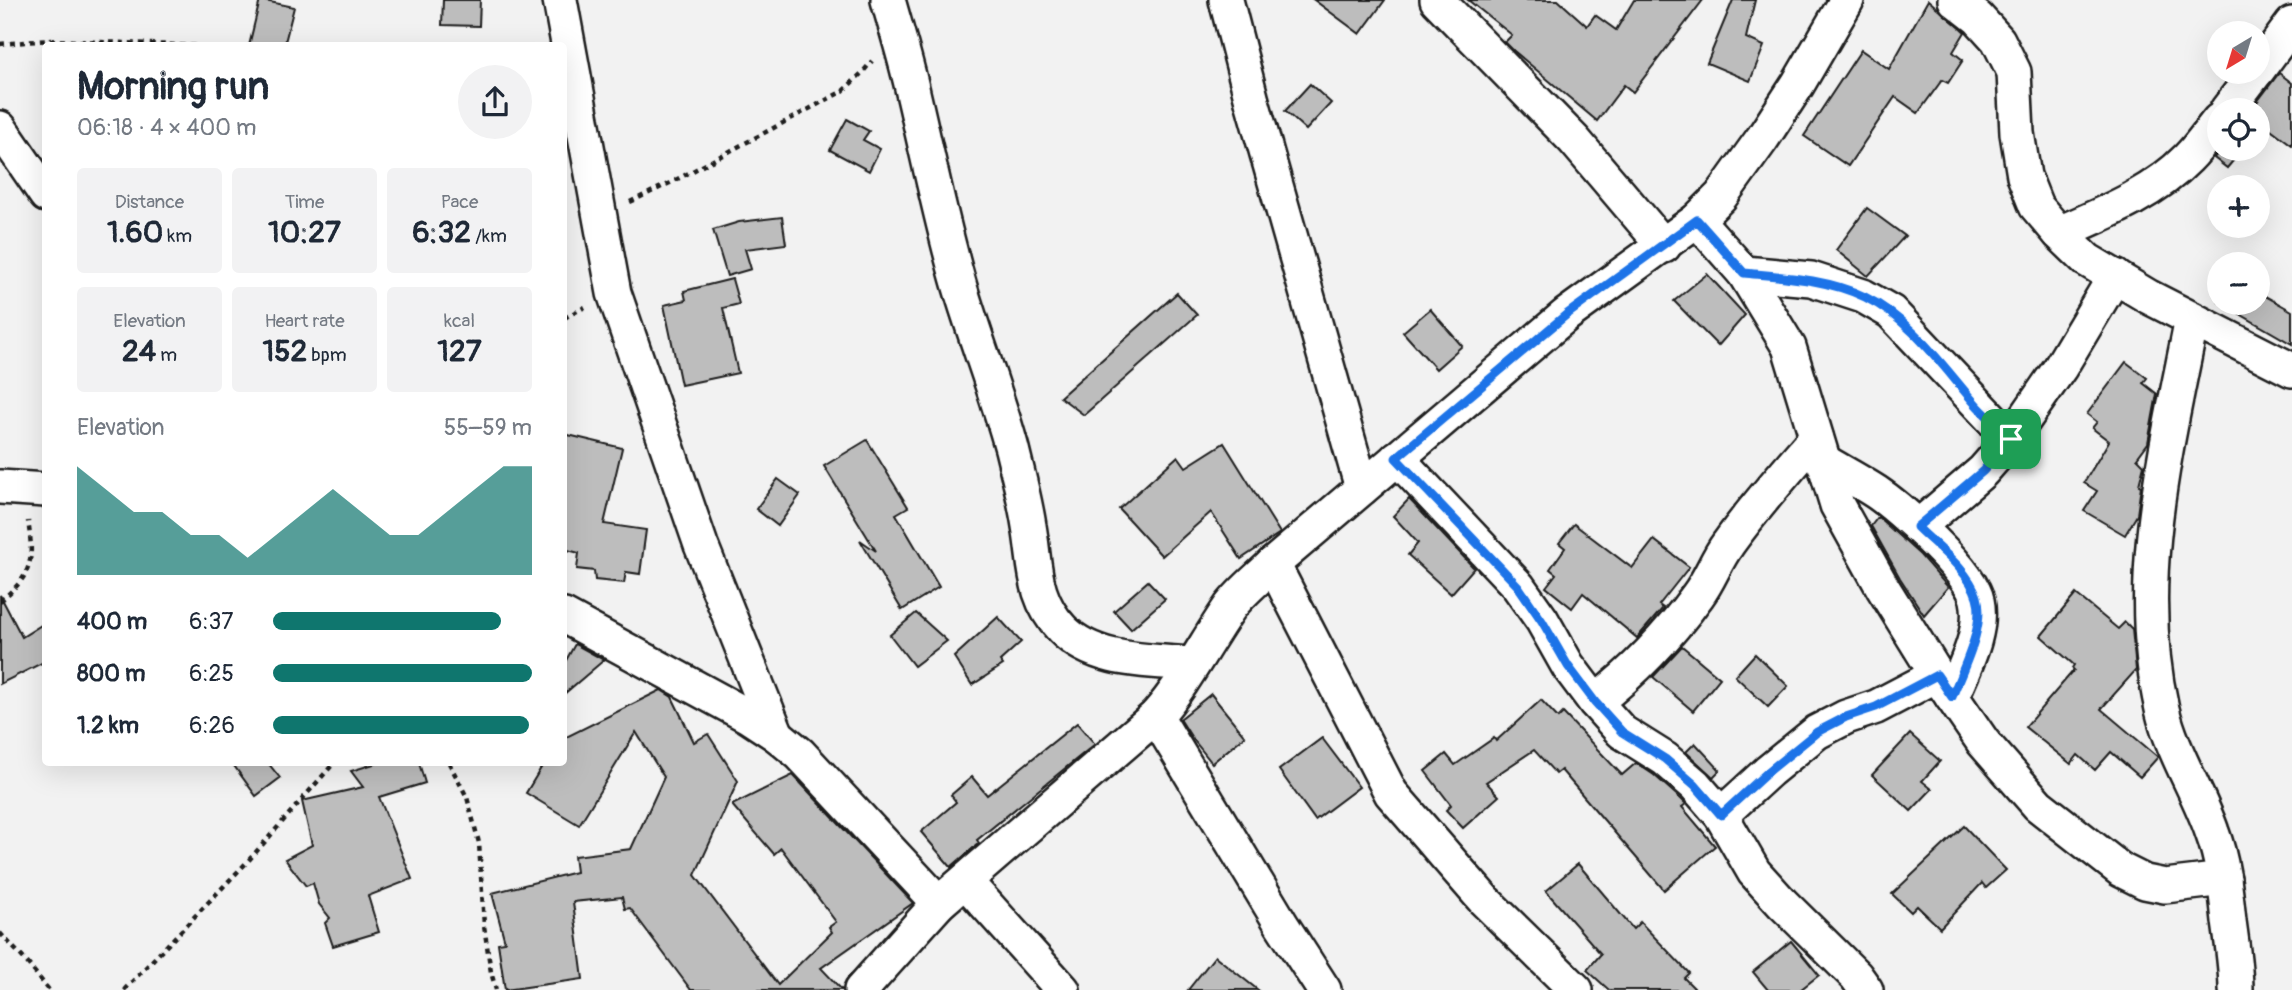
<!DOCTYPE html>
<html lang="en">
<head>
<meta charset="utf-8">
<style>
	:root { --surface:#fff; --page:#f2f2f3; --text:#1f2937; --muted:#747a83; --accent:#0f766e }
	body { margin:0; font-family:Pangolin,sans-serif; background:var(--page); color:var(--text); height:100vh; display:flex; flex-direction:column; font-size:26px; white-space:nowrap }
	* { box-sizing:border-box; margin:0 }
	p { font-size:23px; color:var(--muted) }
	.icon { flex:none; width:38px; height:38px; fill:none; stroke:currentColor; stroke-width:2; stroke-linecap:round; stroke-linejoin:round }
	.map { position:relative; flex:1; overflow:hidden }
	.side { position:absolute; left:42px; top:42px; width:525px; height:724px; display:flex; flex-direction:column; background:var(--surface); border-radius:7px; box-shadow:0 7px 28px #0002 }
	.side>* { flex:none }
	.needle { width:46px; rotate:218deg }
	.buttons { position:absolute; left:2207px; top:21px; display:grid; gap:14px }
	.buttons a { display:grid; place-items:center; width:63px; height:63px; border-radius:50%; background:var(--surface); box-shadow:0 7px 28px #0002; font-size:35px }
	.pin { position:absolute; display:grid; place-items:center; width:60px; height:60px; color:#fff; margin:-30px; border-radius:14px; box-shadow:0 4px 10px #0006 }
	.round { display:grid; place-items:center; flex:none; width:74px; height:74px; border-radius:37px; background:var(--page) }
	.overview { display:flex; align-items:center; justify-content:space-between; height:119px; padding:0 35px }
	h1 { font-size:38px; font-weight:800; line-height:52px }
	.stats { display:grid; grid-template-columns:repeat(3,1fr); gap:10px; height:119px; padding:7px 35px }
	.stats div { display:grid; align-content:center; border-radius:7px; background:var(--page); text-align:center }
	.stats b { font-size:30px; font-weight:800 }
	.stats small { font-size:19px; font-weight:400 }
	.stats p { font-size:19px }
	.chart { height:196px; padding:14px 35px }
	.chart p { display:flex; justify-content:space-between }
	.chart svg { width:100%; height:126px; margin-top:7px; fill:var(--accent); opacity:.7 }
	ul { padding:0 35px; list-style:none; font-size:23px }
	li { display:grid; grid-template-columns:112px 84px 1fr; align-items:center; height:52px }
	li i { height:18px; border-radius:9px; background:var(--accent) }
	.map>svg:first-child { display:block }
	.building { fill:#bdbdbd; stroke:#1c1c1c; stroke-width:2 }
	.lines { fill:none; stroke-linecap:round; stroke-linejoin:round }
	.street-casing { stroke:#1c1c1c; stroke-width:38 }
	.path { stroke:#1c1c1c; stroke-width:4.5; stroke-dasharray:5 5; stroke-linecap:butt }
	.street { stroke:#fff; stroke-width:33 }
	.route-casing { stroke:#fff; stroke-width:14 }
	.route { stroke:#1a73e8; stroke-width:9 }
</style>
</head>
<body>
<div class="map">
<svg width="2292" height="990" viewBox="0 0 2292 990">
	<rect width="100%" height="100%" fill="#f2f2f2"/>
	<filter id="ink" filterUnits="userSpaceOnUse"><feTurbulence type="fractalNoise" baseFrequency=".0143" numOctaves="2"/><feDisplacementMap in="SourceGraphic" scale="14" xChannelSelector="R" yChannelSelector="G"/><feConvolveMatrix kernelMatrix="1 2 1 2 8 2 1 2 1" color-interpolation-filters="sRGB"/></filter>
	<g filter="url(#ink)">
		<g class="building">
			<path d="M260,0L294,7L284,46H249Z"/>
			<path d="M443,0H480L479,26L442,25Z"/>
			<path d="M1314,0H1385L1360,34Z"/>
			<path d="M1468,0H1558L1587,26L1595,15L1616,30L1634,0H1703L1633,92L1624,85L1597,121L1514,51L1505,42L1512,35Z"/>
			<path d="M1733,0H1755L1746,38L1764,46L1750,81L1707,63Z"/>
			<path d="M1928,0L1965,32L1953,52L1963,60L1948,83L1942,80L1918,113L1895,97L1848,166L1804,136L1861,50L1889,69Z"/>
			<path d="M2279,73L2292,83V145L2264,124L2258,132V110H2251Z"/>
			<path d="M1310,84L1331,103L1306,130L1285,111Z"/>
			<path d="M847,119L869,131L863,140L880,149L869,171L830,150Z"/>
			<path d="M2221,149H2243L2227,168L2214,158Z"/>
			<path d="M1867,208L1905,236L1868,276L1836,250Z"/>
			<path d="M782,217L786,244L745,249L751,269L727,276L713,230L739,222Z"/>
			<path d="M1707,274L1745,315L1718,346L1674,301Z"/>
			<path d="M732,279L739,304L723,308L738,373L681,385L664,305L686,300L684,291Z"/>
			<path d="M2258,292L2292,311V344L2221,303H2258Z"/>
			<path d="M1177,293L1197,315L1084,415L1060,397Z"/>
			<path d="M1430,309L1462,346L1436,369L1403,332Z"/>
			<path d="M2126,362L2147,378L2143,383L2157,394L2148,443L2137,458L2144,465L2139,485L2141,486L2137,515L2125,535L2084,511L2097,491L2084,483L2109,441L2092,428L2097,422L2087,414Z"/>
			<path d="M564,434L622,448L604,524L646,530L640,574L626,572L624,583L595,580L594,571L577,569L579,553L564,549Z"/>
			<path d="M867,440L908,507L896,514L939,587L902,610L860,540L876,551L824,466Z"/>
			<path d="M1224,443L1280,533L1241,559L1211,512L1162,556L1119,509L1178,456L1186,467Z"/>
			<path d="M778,479L800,495L778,526L756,509Z"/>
			<path d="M1409,499L1474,568L1451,594L1408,555L1418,543L1393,516Z"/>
			<path d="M1878,517L1920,555L1948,587L1924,615L1900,578L1871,526Z"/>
			<path d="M1574,524L1632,568L1654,540L1689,567L1659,605L1663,608L1637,638L1583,593L1572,608L1546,587L1556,574L1550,569L1565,548L1559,543Z"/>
			<path d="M1148,581L1165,599L1131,629L1114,611Z"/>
			<path d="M2076,594L2118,629L2125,622L2132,629L2136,670L2101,709L2158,757L2140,777L2111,752L2095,770L2078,755L2071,764L2025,727L2074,670L2072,668L2074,665L2041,636Z"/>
			<path d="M0,595L22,637L46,622V661L0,684Z"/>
			<path d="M916,613L947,641L914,666L890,635Z"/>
			<path d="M998,617L1021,642L1000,661L1003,665L972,685L954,657Z"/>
			<path d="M575,644L604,660L564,694V664Z"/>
			<path d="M1682,646L1720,678L1693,711L1653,677Z"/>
			<path d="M1755,654L1788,686L1768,707L1735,676Z"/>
			<path d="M661,690L672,697L694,742L708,734L738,781L695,875L778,985L832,932L829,927L836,922L781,848L774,854L732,805L793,775L913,903L821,968L842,990H691L630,908L625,909L622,897L573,902L583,979L505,990L498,943L505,942L492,893L576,872L574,856L631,849L664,777L636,732L579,825L526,793L544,763H564V738Z"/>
			<path d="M1211,694L1245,736L1212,763L1192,738L1180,719Z"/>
			<path d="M1541,700L1558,718L1563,713L1622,775L1636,763L1654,775L1681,799L1686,804L1682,807L1715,846L1664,890L1561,770L1556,774L1534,750L1486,782L1499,796L1463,828L1446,810L1451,805L1425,771L1446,754L1455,765L1494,738L1496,741Z"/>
			<path d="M1077,723L1095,744L977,840L979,843L951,867L921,832L956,802L951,795L972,777L987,795Z"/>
			<path d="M1910,734L1940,761L1922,781L1932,789L1911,811L1872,775Z"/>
			<path d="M1322,738L1359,787L1315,820L1279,770Z"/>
			<path d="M1695,743L1720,770L1713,777L1686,752Z"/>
			<path d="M232,763H268L280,778L256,796Z"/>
			<path d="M377,763H419L425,783L379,797L412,879L368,896L379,932L333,946L325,923L330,918L319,904L313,883L306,886L285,859L312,845L302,801L363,787L351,771Z"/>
			<path d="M1964,826L2006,870L1986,888L1982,883L1940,928L1917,906L1911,912L1892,894Z"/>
			<path d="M1578,864L1633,929L1640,922L1689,973L1684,978L1696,990H1609L1587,970L1601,954L1546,891Z"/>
			<path d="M1791,941L1819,975L1800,990H1768L1753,972Z"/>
			<path d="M1215,956L1258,990H1188Z"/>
		</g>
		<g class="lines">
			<defs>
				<g id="street">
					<path d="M560,0L614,293L701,545L777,735"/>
					<path d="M888,0C897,32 907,64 914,97C929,161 942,225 960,287C976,341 997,394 1012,449C1018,474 1025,500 1029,526C1036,565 1032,597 1062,629C1095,663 1149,660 1192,664"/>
					<path d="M1226,0L1252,101L1362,488"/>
					<path d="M1437,0L1574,140L1664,246"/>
					<path d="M1955,0L1978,18L1998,40L2014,72L2017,133L2024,176L2036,206L2059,233L2087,260L2149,297L2292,370"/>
					<path d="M2258,70L2292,24"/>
					<path d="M2227,110L2256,72"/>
					<path d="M0,128L46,195"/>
					<path d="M1697,220L1744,273L1789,347L1837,505L1883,588L1937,675L1983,742L2038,805L2121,870L2145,882L2165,886L2224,879"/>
					<path d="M2059,233C2105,213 2153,194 2188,158C2200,146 2209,132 2219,120"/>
					<path d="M1744,273L1811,279L1863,296L1891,312L2011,439"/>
					<path d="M2192,319C2167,447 2132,579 2162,709C2172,752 2198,791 2212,832C2223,861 2226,892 2229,921C2232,944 2236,967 2236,990"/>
					<path d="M1397,458L1518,586L1542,620L1568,666L1595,702L1622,732L1665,759L1695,785L1721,815L1754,872L1782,903L1856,976L1866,990"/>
					<path d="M1825,462C1842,472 1859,481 1876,492C1900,508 1972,572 1977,600C1984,632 1964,667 1952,697"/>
					<path d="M0,487L46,490"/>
					<path d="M1918,527L1983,471L2011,439L2060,368L2115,276"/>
					<path d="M1273,564L1391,793L1484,900L1576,990"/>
					<path d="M564,616L748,716L777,735L800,754L939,903"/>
					<path d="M1595,702C1634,672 1669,635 1698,595C1710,579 1716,560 1728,544C1755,506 1786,472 1816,437"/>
					<path d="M1156,716L1282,925L1324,990"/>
					<path d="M1721,815L1769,771L1817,732L1846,717L1876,707L1937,675"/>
					<path d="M965,881L1063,990"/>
					<path d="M861,990L939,903L1156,716C1185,683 1205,643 1230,607C1242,591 1259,578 1273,564L1566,315L1697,220L1721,196L1762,139L1798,84L1847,0"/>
				</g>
			</defs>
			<use href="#street" class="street-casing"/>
			<g class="path">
				<path d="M0,44L50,40L199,46"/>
				<path d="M630,202L670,183L843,91L862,73L872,61"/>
				<path d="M564,318L585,307"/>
				<path d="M0,601C33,575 34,560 28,521"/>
				<path d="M449,763L467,797L479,843L484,926L491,972L496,990"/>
				<path d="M0,933L25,960L49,990"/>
				<path d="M124,990L248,861L334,763"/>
			</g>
			<use href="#street" class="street"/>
		</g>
	</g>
	<g class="lines" filter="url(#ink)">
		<defs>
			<path id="route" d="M1697,220L1744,273C1785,277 1827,279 1865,297C1910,319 1941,364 1973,401C1984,414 1998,426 2011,439L1983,471L1917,527C1937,547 1968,569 1977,597C1986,626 1962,670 1952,697L1937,675L1876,707L1846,717L1817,732L1769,771L1721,815L1695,785L1665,759L1622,732L1595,702L1568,666L1542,621L1518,586L1396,458L1566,315Z"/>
		</defs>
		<use href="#route" class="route-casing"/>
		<use href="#route" class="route"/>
	</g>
</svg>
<div class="buttons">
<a><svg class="needle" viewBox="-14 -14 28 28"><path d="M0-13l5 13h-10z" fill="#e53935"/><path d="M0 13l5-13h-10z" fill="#747a83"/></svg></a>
<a><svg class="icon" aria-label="locate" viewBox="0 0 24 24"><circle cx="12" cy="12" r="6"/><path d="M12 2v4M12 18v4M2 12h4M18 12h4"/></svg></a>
<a>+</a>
<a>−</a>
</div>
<div class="pin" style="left:2011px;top:439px;background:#1e9e55"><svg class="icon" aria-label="arrive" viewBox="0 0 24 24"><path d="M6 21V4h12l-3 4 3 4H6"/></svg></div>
<section class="side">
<div class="overview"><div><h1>Morning run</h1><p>06:18 · 4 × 400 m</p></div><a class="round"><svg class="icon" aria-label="share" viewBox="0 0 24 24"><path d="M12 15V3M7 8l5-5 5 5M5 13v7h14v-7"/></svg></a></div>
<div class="stats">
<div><p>Distance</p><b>1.60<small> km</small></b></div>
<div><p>Time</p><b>10:27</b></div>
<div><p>Pace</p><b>6:32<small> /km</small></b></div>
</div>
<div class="stats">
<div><p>Elevation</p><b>24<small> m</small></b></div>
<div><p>Heart rate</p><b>152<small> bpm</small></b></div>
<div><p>kcal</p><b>127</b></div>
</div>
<div class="chart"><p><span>Elevation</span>55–59 m</p>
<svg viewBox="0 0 160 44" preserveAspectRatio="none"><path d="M0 44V6L10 14L20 22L30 22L40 30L50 30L60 38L70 30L80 22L90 14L100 22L110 30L120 30L130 22L140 14L150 6L160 6V44z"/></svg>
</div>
<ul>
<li><b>400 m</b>6:37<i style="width:88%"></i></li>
<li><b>800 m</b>6:25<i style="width:100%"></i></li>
<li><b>1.2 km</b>6:26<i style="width:99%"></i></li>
</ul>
</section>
</div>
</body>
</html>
